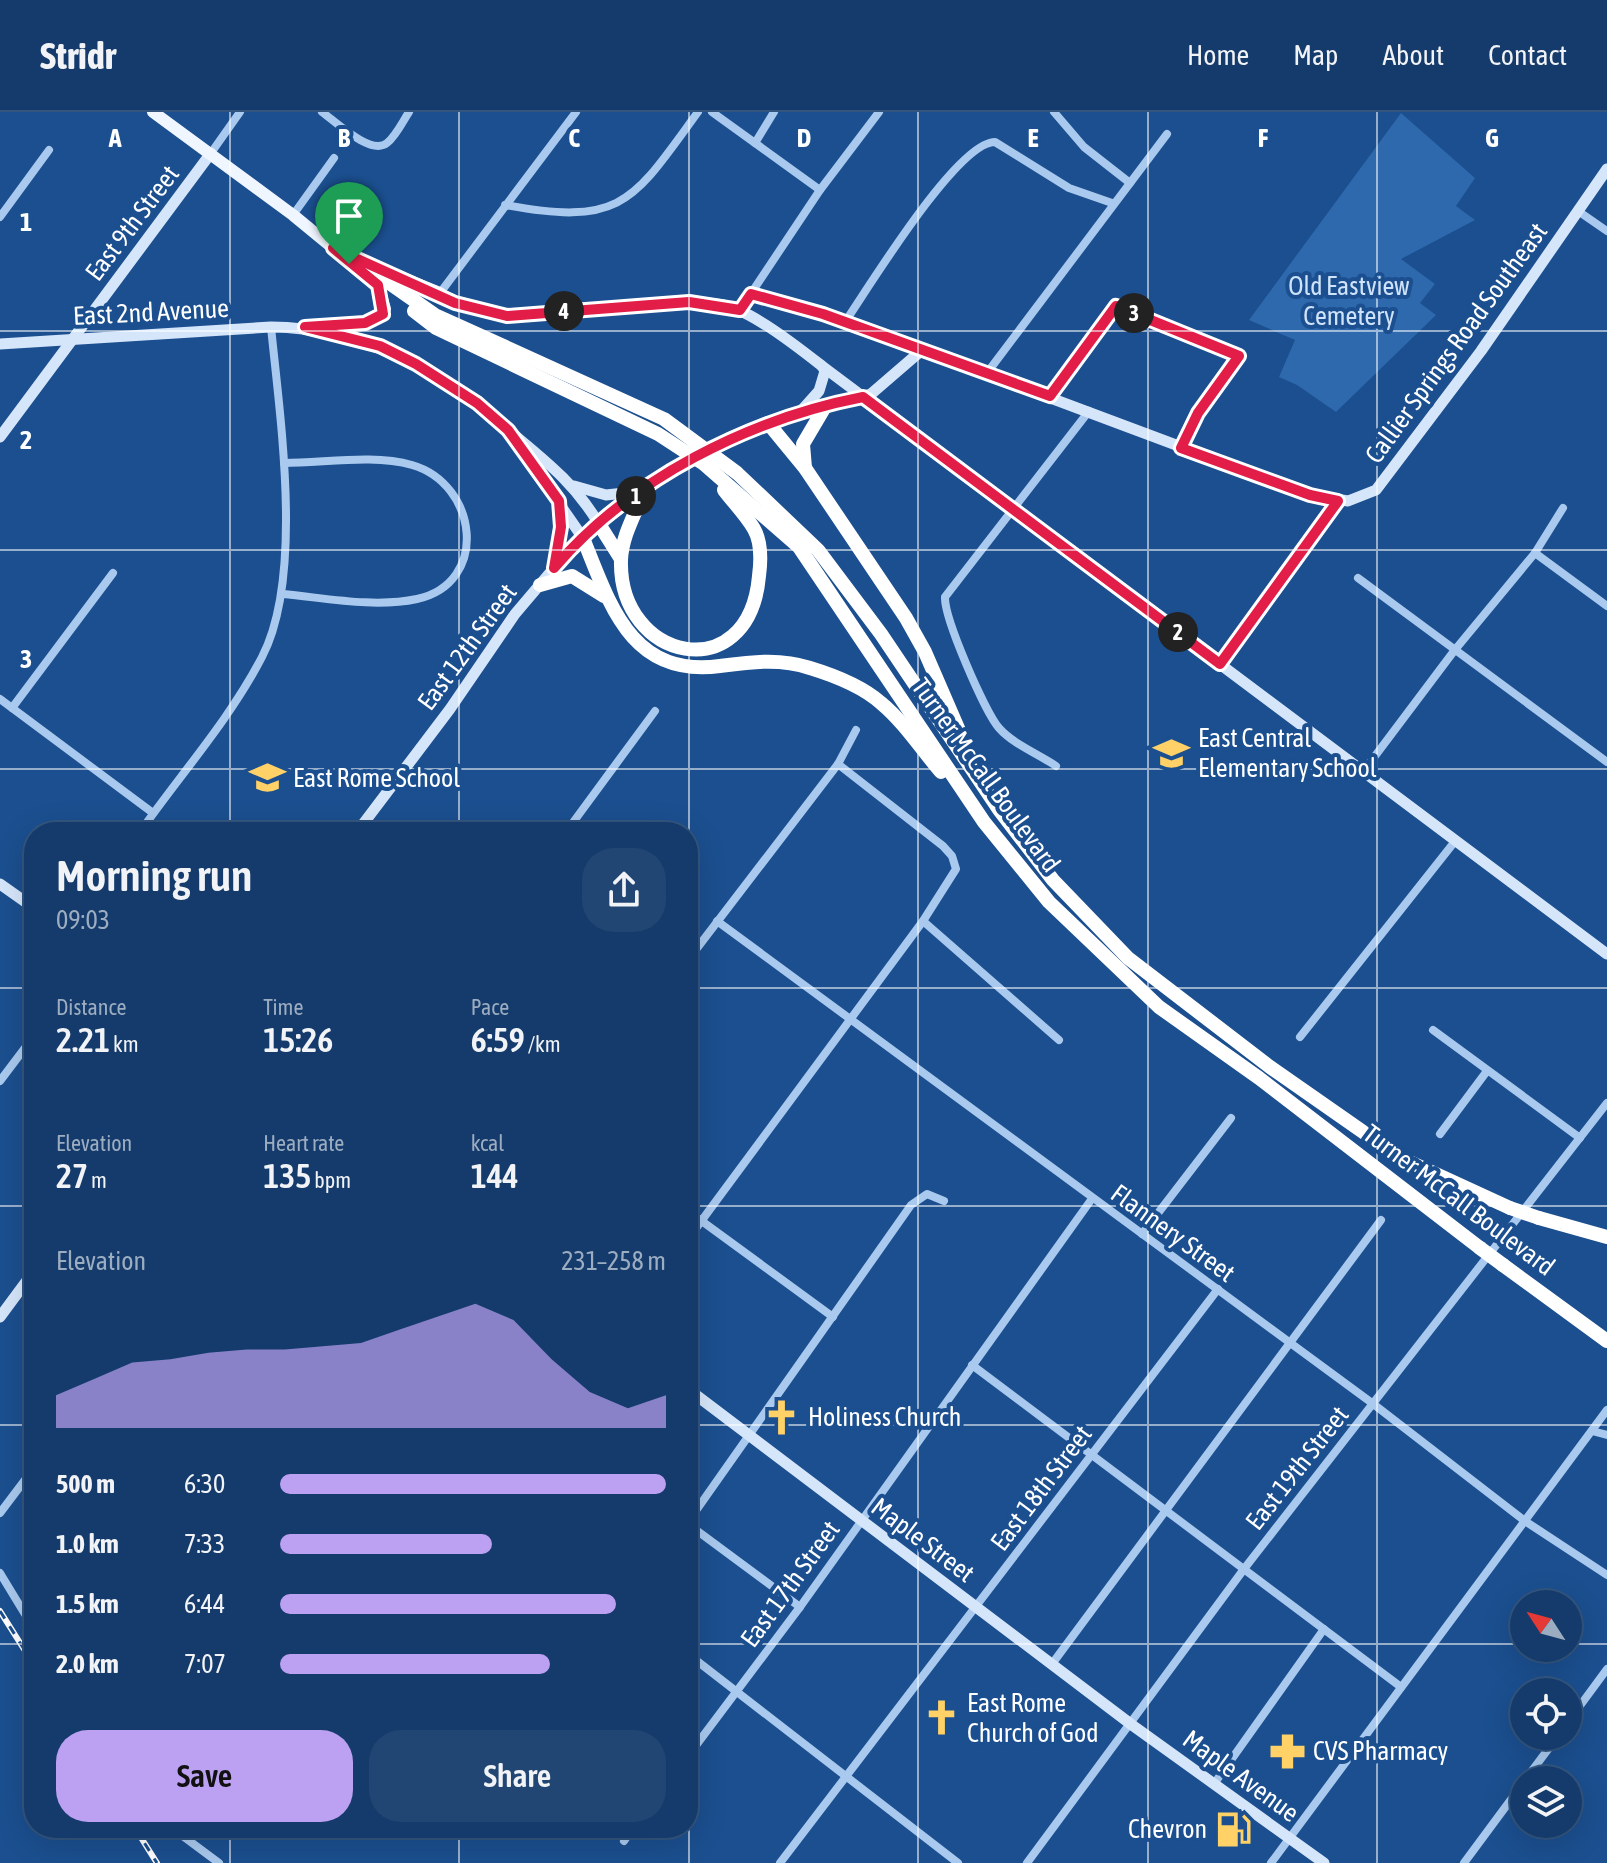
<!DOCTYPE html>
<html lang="en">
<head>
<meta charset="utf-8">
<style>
	:root { --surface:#143b6b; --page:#214673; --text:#f1f3f6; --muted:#9dadc1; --line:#33557e; --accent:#bca0f2 }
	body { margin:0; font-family:"Asap Condensed",sans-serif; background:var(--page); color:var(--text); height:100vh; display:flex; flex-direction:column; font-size:30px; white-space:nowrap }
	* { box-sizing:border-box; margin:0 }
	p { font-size:26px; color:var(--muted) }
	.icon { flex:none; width:44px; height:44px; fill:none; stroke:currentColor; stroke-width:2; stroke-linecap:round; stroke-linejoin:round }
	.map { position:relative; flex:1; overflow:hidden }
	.panel { position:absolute; left:24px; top:710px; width:674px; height:1016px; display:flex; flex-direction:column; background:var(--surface); border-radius:32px; box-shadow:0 8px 32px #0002,0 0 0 2px var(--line) }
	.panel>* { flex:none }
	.needle { width:52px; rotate:306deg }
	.tools { position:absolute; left:1510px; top:1478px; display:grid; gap:16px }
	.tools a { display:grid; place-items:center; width:72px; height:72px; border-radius:50%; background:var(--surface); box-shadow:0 8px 32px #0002,0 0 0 2px var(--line); font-size:40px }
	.pin { position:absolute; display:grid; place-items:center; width:68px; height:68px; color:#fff; margin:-82px -34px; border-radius:50% 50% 50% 0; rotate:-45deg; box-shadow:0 0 8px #0007 }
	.pin .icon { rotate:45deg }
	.km { position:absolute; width:40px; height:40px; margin:-20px; border-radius:50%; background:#222; color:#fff; font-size:22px; line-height:40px; text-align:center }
	.round { display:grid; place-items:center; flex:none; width:84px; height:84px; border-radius:32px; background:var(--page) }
	.summary { display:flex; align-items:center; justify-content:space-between; height:136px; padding:0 32px }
	h1 { font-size:44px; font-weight:600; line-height:60px }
	.figures { display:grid; grid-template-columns:repeat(3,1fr); gap:12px; height:136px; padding:8px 32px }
	.figures div { display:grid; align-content:center }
	.figures b { font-size:34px; font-weight:600 }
	.figures small { font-size:22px; font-weight:400 }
	.figures p { font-size:22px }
	.chart { height:224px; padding:16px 32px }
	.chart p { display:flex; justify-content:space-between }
	.chart svg { width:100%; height:144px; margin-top:8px; fill:var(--accent); opacity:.7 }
	.cta { display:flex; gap:16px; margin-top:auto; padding:16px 32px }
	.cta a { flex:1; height:92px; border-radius:32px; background:var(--accent); color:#111; font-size:32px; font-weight:600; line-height:92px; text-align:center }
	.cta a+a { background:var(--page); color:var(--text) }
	ul { padding:0 32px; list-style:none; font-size:26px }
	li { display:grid; grid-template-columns:128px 96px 1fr; align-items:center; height:60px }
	li i { height:20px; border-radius:10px; background:var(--accent) }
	header { display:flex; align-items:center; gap:48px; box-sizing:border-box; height:112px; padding:0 40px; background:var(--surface); border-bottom:2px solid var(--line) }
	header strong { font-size:38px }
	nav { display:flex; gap:44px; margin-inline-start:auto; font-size:28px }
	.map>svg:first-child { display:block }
	.green { fill:#2e69ad }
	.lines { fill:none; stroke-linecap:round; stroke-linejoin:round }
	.street { stroke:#a9c9ee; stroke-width:8 }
	.secondary { stroke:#d6e6fa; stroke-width:11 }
	.primary { stroke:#f0f6ff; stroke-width:12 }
	.highway { stroke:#fff; stroke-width:14 }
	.rail-casing { stroke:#fff; stroke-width:6 }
	.rail { stroke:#1b4f8f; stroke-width:3; stroke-dasharray:9; stroke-linecap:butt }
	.secondary-bridge { stroke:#d6e6fa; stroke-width:11 }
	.highway-bridge { stroke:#fff; stroke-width:14 }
	.route-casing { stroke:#fff; stroke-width:16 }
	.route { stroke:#e11d48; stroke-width:10 }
	.grid { fill:none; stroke:#fff; stroke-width:2; stroke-opacity:0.55 }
	.labels { text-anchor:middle; stroke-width:8; stroke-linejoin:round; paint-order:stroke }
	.street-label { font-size:26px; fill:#fff; stroke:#1b4f8f }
	.park-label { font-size:26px; fill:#cfe3fa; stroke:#1b4f8f }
	.poi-label { font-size:26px; fill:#fff; stroke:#1b4f8f; text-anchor:start }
	.grid-label { font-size:26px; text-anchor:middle; font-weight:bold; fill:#fff; stroke:#1b4f8f; stroke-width:8; stroke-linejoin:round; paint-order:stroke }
</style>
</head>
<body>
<header>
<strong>Stridr</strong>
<nav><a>Home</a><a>Map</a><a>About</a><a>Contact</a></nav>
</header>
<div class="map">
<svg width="1607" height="1751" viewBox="0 0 1607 1751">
	<rect width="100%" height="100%" fill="#1b4f8f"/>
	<path class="green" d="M1401,1L1475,66L1456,94L1475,108L1401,147L1435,172L1420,191L1436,203L1336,300L1297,273L1279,265L1295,228L1249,208Z"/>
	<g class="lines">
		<g class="street">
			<path d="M322,0C336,10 371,44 387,31C396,24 403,9 409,0"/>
			<path d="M712,0L820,78"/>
			<path d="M1054,0L1084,35L1130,71"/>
			<path d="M755,31L774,0"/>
			<path d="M211,41L240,0"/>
			<path d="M505,93C623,115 633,89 698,0"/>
			<path d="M1578,99L1607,119"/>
			<path d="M293,103L334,46"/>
			<path d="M0,105L49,38"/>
			<path d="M440,181L576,0"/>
			<path d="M751,182L823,202L922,238"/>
			<path d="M740,198L820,78L879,0"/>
			<path d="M845,210C869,175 957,30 995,30L1069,76L1112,91"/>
			<path d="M987,261L1167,22"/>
			<path d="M1050,284L1116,194L1239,244L1198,301L1181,336"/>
			<path d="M1535,441L1607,494"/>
			<path d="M1358,466L1607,650"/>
			<path d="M283,482C326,486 374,496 417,487C490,471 478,372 412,353C373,342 325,351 284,351"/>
			<path d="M1220,552L1338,389"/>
			<path d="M0,587L153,701"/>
			<path d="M12,596L113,461"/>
			<path d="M1056,654C1038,642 1013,632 999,616C985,600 944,506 945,485L1089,299"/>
			<path d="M1363,660L1454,539L1535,441L1563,396"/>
			<path d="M140,720C180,663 230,607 262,545C304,464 280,306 271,215"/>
			<path d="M566,720L655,599"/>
			<path d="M717,809L1372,1291L1525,1409L1607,1463"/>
			<path d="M923,809L1059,928"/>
			<path d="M688,848L838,652L856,618"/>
			<path d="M1433,918L1580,1026"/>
			<path d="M1300,925L1456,728"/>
			<path d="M0,969L34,924"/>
			<path d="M1440,1022L1487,959"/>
			<path d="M688,1099L833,1205"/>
			<path d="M1142,1122L1231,1006"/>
			<path d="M688,1127L923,809L956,757L952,744L943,734L838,652"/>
			<path d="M972,1253L1401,1575"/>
			<path d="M1592,1319L1607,1323"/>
			<path d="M0,1401L34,1356"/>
			<path d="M688,1410L911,1093L927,1082L944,1089"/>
			<path d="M688,1412L800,1495"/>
			<path d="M0,1461L34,1517"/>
			<path d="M688,1542L958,1751"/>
			<path d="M1052,1552L1381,1108"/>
			<path d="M1568,1610L1607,1557"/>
			<path d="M688,1644L800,1495L1091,1088"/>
			<path d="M1525,1668L1558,1624"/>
			<path d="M1214,1672L1324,1517"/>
			<path d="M172,1716L219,1751"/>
			<path d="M624,1729L633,1716"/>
			<path d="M780,1751L1218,1177"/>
			<path d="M1027,1751L1244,1457L1607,991"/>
			<path d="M1271,1751L1607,1298"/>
			<path d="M1464,1751L1524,1670"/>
		</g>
		<g class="secondary">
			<path d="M440,181C522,232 632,176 723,193C751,198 799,236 822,254L1607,842"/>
			<path d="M0,232L271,215C362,216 438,258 506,316C544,348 573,369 599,412"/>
			<path d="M802,298L819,279L825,259L822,254"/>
			<path d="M0,325L211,41"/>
			<path d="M732,327L798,302L871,282L922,238L1310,383L1348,389L1376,378L1481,239L1607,57"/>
			<path d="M515,328L583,426"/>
			<path d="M574,374L606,383L643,379"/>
			<path d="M554,456L561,415L559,394"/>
			<path d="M357,720L450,597L515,502L554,456L599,412L666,363"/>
			<path d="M0,772L34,796"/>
			<path d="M0,1205L34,1159"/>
			<path d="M688,1277L1132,1613L1324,1751"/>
		</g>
		<g class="primary">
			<path d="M153,0L293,103L378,173L385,197C374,219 327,214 305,215"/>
			<path d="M368,152L440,181"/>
		</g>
		<g class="highway">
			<path d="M355,147L435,203L664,307L737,361L818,438L881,522L1000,699L1053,768L1128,846L1270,955L1399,1045L1510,1096"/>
			<path d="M414,199L436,216L658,322L704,352L799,435L984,710L1049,790L1159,895L1259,966L1480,1136"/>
			<path d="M768,311L805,356L906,506L925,540L967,637"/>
			<path d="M805,356L803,332L826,293"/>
			<path d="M644,379C636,401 622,423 621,448C618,549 749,578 759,464C761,449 762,431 754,417C746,403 733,390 724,378"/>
			<path d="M599,412L621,447"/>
			<path d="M583,426C610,493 631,566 720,554C751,550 780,546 810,556C833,563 863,575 881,591C904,610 922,638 941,660"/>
			<path d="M540,473L572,464L604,484"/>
			<path d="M1539,1106L1607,1125"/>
			<path d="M1503,1153L1607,1229"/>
		</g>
		<defs>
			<g id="rail">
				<path d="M0,1499L34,1553"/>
				<path d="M135,1716L157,1751"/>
			</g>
		</defs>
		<use href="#rail" class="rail-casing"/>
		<use href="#rail" class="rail"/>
		<path class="secondary-bridge" d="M666,363L732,327"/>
		<g class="highway-bridge">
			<path d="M1510,1096L1539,1106"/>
			<path d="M1480,1136L1503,1153"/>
		</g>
	</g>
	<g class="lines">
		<defs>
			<path id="route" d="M333,136L455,191L507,204L689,190L740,198L751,182L823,202L1050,284L1116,194L1239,244L1198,301L1181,336L1310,383L1338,389L1220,552L863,285C749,307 630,367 554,456L561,415L559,389L508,318L477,291L416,252L380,234L305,215L365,211L383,202L378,173Z"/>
		</defs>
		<use href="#route" class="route-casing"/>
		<use href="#route" class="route"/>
	</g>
	<path class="grid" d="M230,0V720M459,0V720M689,0V1751M918,0V1751M1148,0V1751M1377,0V1751M0,219H1607M0,438H1607M0,657H1607M0,876H34M688,876H1607M0,1094H34M688,1094H1607M0,1313H34M688,1313H1607M0,1532H34M688,1532H1524M1568,1532H1607M230,1716V1751M459,1716V1751"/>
	<defs>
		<symbol id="school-bare" viewBox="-9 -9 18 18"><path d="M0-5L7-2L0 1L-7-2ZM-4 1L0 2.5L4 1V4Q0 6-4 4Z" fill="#ffd166" stroke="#1b4f8f" stroke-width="2.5" paint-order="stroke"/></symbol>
		<symbol id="church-bare" viewBox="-9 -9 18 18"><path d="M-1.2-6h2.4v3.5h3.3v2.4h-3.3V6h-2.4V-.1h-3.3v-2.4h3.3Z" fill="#ffd166" stroke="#1b4f8f" stroke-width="2.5" paint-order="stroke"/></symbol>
		<symbol id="pharmacy-bare" viewBox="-9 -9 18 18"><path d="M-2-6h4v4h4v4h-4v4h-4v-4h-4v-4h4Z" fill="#ffd166" stroke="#1b4f8f" stroke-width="2.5" paint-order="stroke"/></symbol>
		<symbol id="fuel-bare" viewBox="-9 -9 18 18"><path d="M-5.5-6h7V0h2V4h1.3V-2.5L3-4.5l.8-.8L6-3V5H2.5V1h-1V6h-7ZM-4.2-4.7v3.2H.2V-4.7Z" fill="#ffd166" stroke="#1b4f8f" stroke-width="2.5" paint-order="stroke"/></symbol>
	</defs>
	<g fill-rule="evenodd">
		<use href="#school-bare" x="1146" y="616" width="51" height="51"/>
		<use href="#school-bare" x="242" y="640" width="51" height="51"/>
		<use href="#church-bare" x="756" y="1280" width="51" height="51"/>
		<use href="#church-bare" x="916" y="1580" width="51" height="51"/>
		<use href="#pharmacy-bare" x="1262" y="1614" width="51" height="51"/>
		<use href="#fuel-bare" x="1208" y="1692" width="51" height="51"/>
	</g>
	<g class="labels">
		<g class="street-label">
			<text transform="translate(132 111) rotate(-53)" y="9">East 9th Street</text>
			<text transform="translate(151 200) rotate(-3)" y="9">East 2nd Avenue</text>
			<text transform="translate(1456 231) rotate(-54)" y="9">Callier Springs Road Southeast</text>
			<text transform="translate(467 535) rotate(-54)" y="9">East 12th Street</text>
			<text transform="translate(986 663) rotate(54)" y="9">Turner McCall Boulevard</text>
			<text transform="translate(1459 1088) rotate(37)" y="9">Turner McCall Boulevard</text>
			<text transform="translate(1173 1121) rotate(36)" y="9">Flannery Street</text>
			<text transform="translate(1297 1356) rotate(-52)" y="9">East 19th Street</text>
			<text transform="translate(1041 1376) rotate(-53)" y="9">East 18th Street</text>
			<text transform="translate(923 1428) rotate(37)" y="9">Maple Street</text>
			<text transform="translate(790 1472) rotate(-54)" y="9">East 17th Street</text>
			<text transform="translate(1241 1664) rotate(36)" y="9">Maple Avenue</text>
		</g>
		<g class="park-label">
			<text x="1349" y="183">Old Eastview<tspan x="1349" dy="30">Cemetery</tspan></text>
		</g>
		<g class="poi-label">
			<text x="1198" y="635">East Central<tspan x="1198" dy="30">Elementary School</tspan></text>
			<text x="293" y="675">East Rome School</text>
			<text x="808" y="1314">Holiness Church</text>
			<text x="967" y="1600">East Rome<tspan x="967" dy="30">Church of God</tspan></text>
			<text x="1313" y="1648">CVS Pharmacy</text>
			<text x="1207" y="1726" text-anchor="end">Chevron</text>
		</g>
	</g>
	<g class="grid-label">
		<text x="115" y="35">A</text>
		<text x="344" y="35">B</text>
		<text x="574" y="35">C</text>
		<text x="804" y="35">D</text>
		<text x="1033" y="35">E</text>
		<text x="1263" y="35">F</text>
		<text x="1492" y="35">G</text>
		<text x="26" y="119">1</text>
		<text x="26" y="337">2</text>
		<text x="26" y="556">3</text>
	</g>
</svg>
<div class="tools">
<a><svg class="needle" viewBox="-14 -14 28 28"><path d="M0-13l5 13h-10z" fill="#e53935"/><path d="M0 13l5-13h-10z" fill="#9dadc1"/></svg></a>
<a><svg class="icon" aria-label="locate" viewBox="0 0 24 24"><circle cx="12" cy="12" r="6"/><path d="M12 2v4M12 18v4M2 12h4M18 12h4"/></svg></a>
<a><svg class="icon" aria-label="layers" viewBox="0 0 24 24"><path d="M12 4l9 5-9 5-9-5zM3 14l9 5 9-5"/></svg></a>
</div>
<div class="pin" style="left:349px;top:152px;background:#1e9e55"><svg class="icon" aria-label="arrive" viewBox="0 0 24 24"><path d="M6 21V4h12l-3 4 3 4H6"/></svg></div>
<b class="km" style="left:636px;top:384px">1</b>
<b class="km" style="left:1178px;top:520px">2</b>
<b class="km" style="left:1134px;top:201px">3</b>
<b class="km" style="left:564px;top:199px">4</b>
<section class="panel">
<div class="summary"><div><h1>Morning run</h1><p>09:03</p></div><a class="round"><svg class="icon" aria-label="share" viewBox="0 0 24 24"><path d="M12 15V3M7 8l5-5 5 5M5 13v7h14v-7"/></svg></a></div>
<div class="figures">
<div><p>Distance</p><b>2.21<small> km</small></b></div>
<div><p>Time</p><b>15:26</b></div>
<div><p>Pace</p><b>6:59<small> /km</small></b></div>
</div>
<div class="figures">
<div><p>Elevation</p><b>27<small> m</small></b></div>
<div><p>Heart rate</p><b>135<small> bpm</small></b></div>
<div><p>kcal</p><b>144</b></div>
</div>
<div class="chart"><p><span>Elevation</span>231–258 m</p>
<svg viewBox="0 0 160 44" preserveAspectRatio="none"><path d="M0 44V34L10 29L20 24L30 23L40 21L50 20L60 20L70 19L80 18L90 14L100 10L110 6L120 11L130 23L140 33L150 38L160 34V44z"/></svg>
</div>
<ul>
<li><b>500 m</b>6:30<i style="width:100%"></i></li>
<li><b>1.0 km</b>7:33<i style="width:55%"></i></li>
<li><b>1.5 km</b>6:44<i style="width:87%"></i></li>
<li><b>2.0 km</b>7:07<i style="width:70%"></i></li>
</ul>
<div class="cta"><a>Save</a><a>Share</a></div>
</section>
</div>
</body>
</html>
